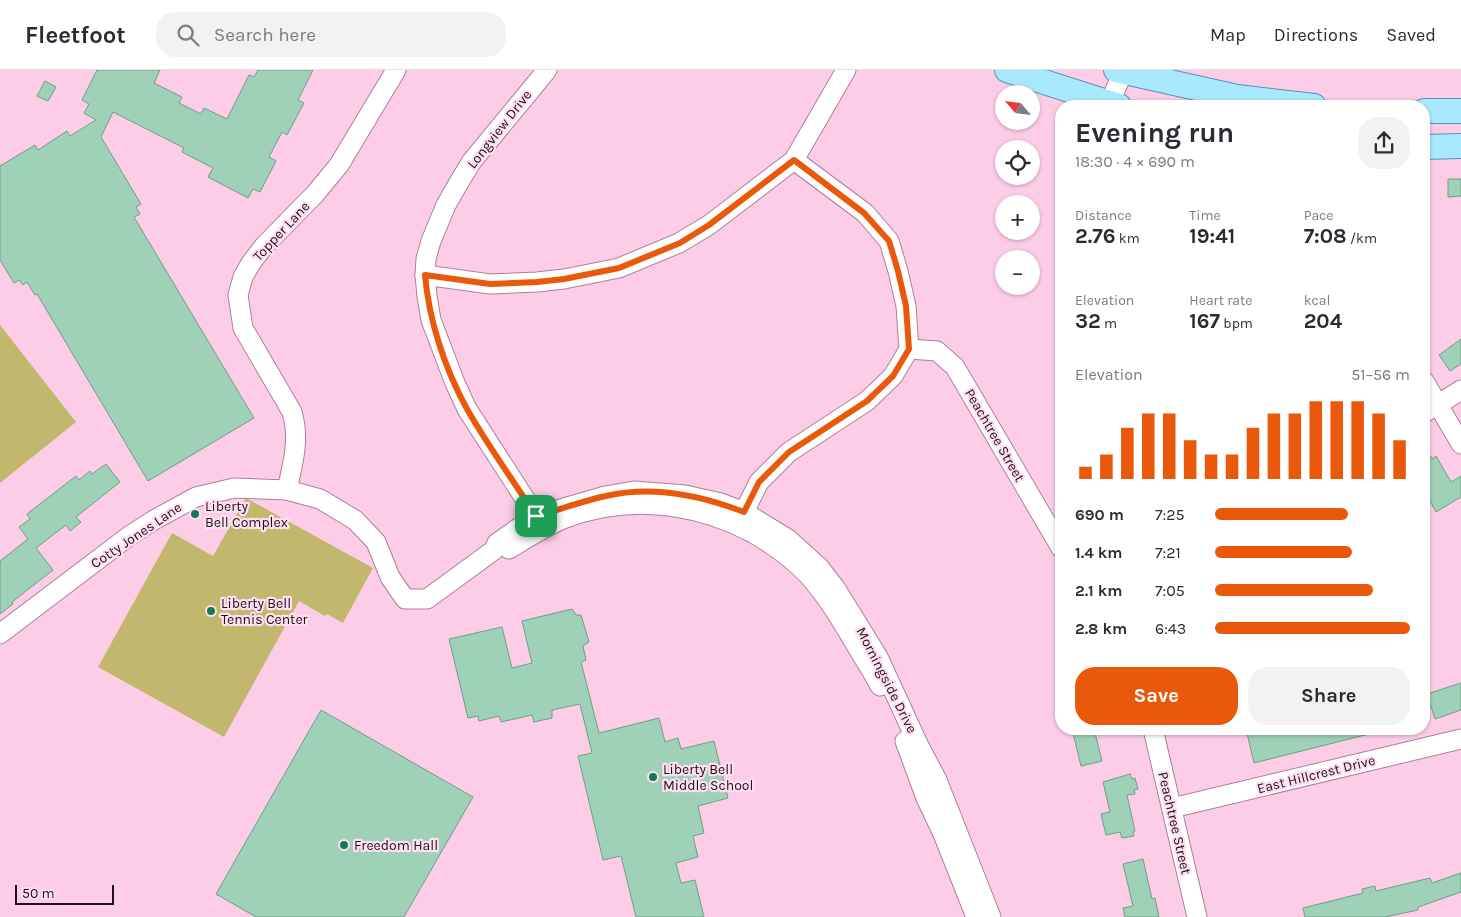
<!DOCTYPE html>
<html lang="en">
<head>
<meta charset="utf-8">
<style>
	:root { --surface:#fff; --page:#f2f2f3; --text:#2b2b33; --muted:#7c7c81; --line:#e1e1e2; --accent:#ea580c }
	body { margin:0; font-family:Karla,sans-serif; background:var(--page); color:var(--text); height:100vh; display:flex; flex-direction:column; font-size:19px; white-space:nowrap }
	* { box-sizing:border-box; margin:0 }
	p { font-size:16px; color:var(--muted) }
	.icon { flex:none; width:28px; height:28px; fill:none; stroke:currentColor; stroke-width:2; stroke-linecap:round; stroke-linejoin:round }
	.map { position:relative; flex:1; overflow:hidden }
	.drawer { position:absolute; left:1055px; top:30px; width:375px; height:635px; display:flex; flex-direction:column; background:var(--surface); border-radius:20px; box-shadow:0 1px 4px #0004 }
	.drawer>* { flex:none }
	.needle { width:32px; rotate:298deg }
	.tools { position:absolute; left:995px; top:15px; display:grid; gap:10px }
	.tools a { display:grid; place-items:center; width:45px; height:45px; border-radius:50%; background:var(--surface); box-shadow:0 1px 4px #0004; font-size:25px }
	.scale { position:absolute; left:15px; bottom:12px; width:99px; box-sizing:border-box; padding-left:5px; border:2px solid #20101a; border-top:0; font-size:14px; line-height:18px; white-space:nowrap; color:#20101a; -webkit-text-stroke:4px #fee0f1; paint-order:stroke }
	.pin { position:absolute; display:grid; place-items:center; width:42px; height:42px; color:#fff; margin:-21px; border-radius:10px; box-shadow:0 2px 8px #0006 }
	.round { display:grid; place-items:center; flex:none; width:52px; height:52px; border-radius:20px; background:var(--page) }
	.headline { display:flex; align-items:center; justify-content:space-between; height:85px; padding:0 20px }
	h1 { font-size:28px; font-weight:700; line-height:38px }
	.stats { display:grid; grid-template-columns:repeat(3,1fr); gap:8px; height:85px; padding:5px 20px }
	.stats div { display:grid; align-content:center }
	.stats b { font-size:21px; font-weight:700 }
	.stats small { font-size:14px; font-weight:400 }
	.stats p { font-size:14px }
	.chart { height:140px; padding:10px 20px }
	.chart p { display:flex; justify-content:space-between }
	.chart svg { width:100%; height:90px; margin-top:5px; stroke:var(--accent); stroke-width:6 }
	.primary-button { display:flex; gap:10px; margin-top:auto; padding:10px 20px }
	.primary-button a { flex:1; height:58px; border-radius:20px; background:var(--accent); color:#fff; font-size:20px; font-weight:700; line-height:58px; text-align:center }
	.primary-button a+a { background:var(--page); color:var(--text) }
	ul { padding:0 20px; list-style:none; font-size:16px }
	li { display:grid; grid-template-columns:80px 60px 1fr; align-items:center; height:38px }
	li i { height:12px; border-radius:6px; background:var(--accent) }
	header { display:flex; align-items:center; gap:30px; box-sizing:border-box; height:70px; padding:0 25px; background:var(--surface); border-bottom:1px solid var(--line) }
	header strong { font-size:24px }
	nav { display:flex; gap:28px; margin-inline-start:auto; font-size:18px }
	.search { width:350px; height:45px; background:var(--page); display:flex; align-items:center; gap:12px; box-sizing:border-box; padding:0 18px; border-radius:20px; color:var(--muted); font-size:19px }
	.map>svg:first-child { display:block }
	.green { fill:#c1b86e }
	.building { fill:#9ed1b7; stroke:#6d9f86 }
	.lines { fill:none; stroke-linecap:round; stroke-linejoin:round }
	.minor-casing { stroke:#ac809a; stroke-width:21 }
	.major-casing { stroke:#5494af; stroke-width:26 }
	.minor { stroke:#fff; stroke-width:19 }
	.major { stroke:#a9e9ff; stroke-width:24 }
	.route-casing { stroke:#fff; stroke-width:10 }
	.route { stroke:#ea580c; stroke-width:6 }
	.poi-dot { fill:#107b56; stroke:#fee0f1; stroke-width:2 }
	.labels { text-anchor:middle; stroke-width:4.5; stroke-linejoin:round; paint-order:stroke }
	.street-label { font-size:14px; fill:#20101a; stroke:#fee0f1 }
	.poi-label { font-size:14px; fill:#20101a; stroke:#fee0f1; text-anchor:start }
</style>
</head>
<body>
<header>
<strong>Fleetfoot</strong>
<div class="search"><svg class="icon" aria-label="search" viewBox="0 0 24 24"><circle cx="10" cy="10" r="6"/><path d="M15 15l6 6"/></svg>Search here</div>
<nav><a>Map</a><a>Directions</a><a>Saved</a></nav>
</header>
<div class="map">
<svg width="1461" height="847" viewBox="0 0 1461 847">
	<rect width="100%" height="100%" fill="#fdcde8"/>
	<g class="green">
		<path d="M0,255L76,352L0,413Z"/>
		<path d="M246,428L373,498L343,553L327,544L325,546L299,531L224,667L98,597L172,463L213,486Z"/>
	</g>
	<g class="building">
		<path d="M97,0H160L154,13L182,27L179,33L201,44L204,38L227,49L249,5L254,7L258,0H313L298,30L304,33L287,65L282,62L269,87L276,91L260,122L253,119L248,128L208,107L213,98L182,82L184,78L113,42L101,67L141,134L136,137L140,144L134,147L254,348L148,411L37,224L35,225L27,212L23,215L19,210L14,213L0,190V96L35,75L38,80L67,61L70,66L96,50L84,43L89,34L82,30Z"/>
		<path d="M45,11L56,17L48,31L37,26Z"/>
		<path d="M1448,109H1461V126L1448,127Z"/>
		<path d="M1461,269V294L1450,301L1439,285Z"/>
		<path d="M1424,376L1432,389L1436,386L1451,412L1461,406V427L1436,442L1424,420Z"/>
		<path d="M106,394L120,412L76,447L81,452L70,461L66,455L36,478L53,500L12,532L13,534L0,544V491L28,469L19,457L30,449L27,444L76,406L79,410L90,401L92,404Z"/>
		<path d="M572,539L576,545H581L589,572L583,576L586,590L581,592L599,663L659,648L665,672L678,668L681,679L714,671L728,728L698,736L704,763L693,766L698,787L676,793L681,813L695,810L704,847H636L621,786L603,790L578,686L592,683L580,634L552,640V648L534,652L532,645L501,652L499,646L479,651L478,646L468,648L449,569L502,557L512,598L532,593L522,551Z"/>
		<path d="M1461,613V640L1435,649L1427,624Z"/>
		<path d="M321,640L473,727L404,847H256L216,824Z"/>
		<path d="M1072,659H1094L1102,691L1081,696Z"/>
		<path d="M1246,659H1372L1373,663L1254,693Z"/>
		<path d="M1130,704L1132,709L1135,708L1138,719L1134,720L1135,724L1127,725L1135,761L1133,762L1134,766L1122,768L1120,762L1106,765L1101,744L1110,742L1103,712Z"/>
		<path d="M1143,789L1152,829L1155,828L1159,847H1125L1123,838L1133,836L1123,794Z"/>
		<path d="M1461,803V822L1418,837V840L1385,847H1305L1303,838L1363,823L1362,819L1375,816L1376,821L1430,808L1432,813Z"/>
	</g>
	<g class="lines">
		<defs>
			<g id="minor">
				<path d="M1109,34L1124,0"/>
				<path d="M425,205L490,214L537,212L564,209L619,198L679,173L709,155L794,90L846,0"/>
				<path d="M909,279L937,281L955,297L1061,478"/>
				<path d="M1424,311L1461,374"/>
				<path d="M1424,343L1461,320"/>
				<path d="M287,420C293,393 300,369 292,342L243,258L238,225L243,207L251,193L264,176L315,124L339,95L396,0"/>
				<path d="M744,442L759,412L789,382L867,331L893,306L909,279L906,236L898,201L889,171L865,143L794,90"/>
				<path d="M536,446L467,339L455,313L431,250L427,226L425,205L426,189L431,171L446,135L458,114L472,91L547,0"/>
				<path d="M509,479C527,468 544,457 563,449C647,416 745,441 808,505C828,527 844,555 859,580C866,592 874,604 880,616"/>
				<path d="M0,564L129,466L154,450L196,427L234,418L287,420L320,429L355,450L376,472L390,507L405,529H427L494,480L497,473L536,446L605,426L634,421L685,425L721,433L744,442L788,469L819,497L836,519L878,587L919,676L937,710L991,847"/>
				<path d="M1153,659L1197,847"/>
				<path d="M905,671L926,728L943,764L976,847"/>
				<path d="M1172,738L1461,669"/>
			</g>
			<g id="major">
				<path d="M1007,0L1119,36"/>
				<path d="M1116,0L1237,27L1314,36"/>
				<path d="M1424,41H1461"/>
				<path d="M1424,77L1461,76"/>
			</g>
		</defs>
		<use href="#minor" class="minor-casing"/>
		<use href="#major" class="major-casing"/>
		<use href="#minor" class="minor"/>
		<use href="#major" class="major"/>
	</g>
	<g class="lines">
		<defs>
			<path id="route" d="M794,90L864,143L889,171L898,201L906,236L909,279L893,306L867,331L789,382L759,412L744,442C700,425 652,415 606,426C582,431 559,440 536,446C513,410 488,376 467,339C445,299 429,251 425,205L490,214L537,212L564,209L619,198L680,173L709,155Z"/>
		</defs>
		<use href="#route" class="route-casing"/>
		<use href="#route" class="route"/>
	</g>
	<g class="poi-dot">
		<circle cx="195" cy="444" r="5"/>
		<circle cx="211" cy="541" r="5"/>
		<circle cx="653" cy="707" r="5"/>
		<circle cx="344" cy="775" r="5"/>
	</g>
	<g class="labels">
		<g class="street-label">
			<text transform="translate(499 59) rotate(-52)" y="5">Longview Drive</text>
			<text transform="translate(281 161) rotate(-47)" y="5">Topper Lane</text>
			<text transform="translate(995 365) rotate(60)" y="5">Peachtree Street</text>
			<text transform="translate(136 465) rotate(-34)" y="5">Cotty Jones Lane</text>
			<text transform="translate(887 610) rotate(63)" y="5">Morningside Drive</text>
			<text transform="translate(1316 704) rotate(-14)" y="5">East Hillcrest Drive</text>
			<text transform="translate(1175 753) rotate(77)" y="5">Peachtree Street</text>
		</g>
		<g class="poi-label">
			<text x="205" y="441">Liberty<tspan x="205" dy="16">Bell Complex</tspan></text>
			<text x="221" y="538">Liberty Bell<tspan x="221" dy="16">Tennis Center</tspan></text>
			<text x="663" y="704">Liberty Bell<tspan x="663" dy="16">Middle School</tspan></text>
			<text x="354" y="780">Freedom Hall</text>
		</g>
	</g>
</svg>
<div class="tools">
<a><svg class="needle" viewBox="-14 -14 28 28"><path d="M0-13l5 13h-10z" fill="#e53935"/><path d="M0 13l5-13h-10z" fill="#7c7c81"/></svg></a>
<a><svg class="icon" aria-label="locate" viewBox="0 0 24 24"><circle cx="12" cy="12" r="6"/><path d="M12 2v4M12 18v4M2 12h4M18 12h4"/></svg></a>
<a>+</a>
<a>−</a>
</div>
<div class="scale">50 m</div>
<div class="pin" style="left:536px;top:446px;background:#1e9e55"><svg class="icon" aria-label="arrive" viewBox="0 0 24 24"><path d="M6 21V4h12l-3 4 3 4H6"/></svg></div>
<section class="drawer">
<div class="headline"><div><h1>Evening run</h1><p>18:30 · 4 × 690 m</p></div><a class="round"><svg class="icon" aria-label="share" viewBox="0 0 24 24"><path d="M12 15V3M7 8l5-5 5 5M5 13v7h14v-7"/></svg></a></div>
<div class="stats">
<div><p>Distance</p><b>2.76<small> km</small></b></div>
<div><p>Time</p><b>19:41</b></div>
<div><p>Pace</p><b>7:08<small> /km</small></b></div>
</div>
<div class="stats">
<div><p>Elevation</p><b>32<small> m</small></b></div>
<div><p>Heart rate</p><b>167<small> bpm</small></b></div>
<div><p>kcal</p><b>204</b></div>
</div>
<div class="chart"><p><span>Elevation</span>51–56 m</p>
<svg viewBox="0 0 160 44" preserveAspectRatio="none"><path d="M5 44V38M15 44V32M25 44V19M35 44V12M45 44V12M55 44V25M65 44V32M75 44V32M85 44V19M95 44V12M105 44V12M115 44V6M125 44V6M135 44V6M145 44V12M155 44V25"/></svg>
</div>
<ul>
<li><b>690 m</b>7:25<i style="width:68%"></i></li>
<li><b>1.4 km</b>7:21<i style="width:70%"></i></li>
<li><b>2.1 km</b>7:05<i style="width:81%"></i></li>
<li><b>2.8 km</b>6:43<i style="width:100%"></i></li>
</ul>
<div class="primary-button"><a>Save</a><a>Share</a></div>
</section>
</div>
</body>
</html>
